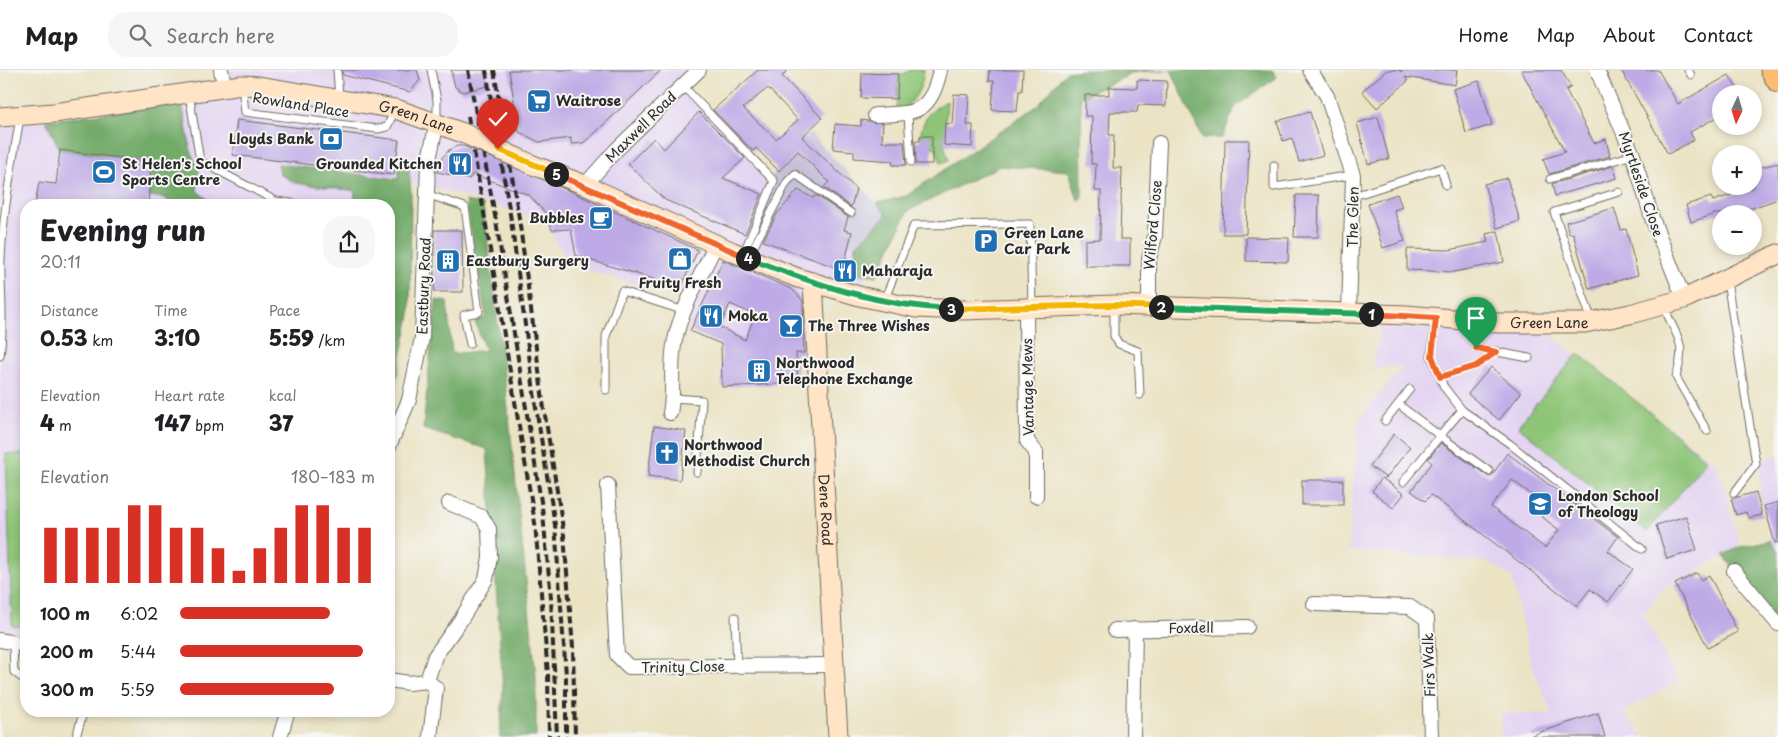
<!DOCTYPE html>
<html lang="en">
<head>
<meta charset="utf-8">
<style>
	:root { --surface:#fff; --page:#f6f6f6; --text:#202124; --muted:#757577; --line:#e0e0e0; --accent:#d93025 }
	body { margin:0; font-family:"Playpen Sans",sans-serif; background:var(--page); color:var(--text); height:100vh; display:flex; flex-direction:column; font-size:19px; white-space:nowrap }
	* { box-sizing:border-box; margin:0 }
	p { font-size:16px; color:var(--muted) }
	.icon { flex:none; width:28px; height:28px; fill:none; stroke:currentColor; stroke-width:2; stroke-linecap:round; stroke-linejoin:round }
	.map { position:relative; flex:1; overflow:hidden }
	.sheet { position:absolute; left:20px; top:129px; width:375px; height:518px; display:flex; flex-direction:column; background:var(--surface); border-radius:20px; box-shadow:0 2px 8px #0003 }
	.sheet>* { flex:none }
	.needle { width:32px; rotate:184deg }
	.tools { position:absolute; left:1712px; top:15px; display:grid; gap:10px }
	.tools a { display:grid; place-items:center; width:50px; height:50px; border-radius:50%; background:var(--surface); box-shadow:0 2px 8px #0003; font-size:25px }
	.pin { position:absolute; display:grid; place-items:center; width:42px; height:42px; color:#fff; margin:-51px -21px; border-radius:50% 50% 50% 0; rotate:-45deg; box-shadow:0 0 5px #0007 }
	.pin .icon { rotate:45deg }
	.km { position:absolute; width:25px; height:25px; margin:-12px; border-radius:50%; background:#222; color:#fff; font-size:14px; line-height:25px; text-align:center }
	.round { display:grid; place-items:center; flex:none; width:52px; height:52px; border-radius:20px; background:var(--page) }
	.headline { display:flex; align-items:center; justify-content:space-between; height:85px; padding:0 20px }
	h1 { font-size:28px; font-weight:800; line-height:38px }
	.metrics { display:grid; grid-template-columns:repeat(3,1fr); gap:8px; height:85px; padding:5px 20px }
	.metrics div { display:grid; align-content:center }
	.metrics b { font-size:21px; font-weight:800 }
	.metrics small { font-size:14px; font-weight:400 }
	.metrics p { font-size:14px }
	.chart { height:140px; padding:10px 20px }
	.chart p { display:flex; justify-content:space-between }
	.chart svg { width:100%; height:90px; margin-top:5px; stroke:var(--accent); stroke-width:6 }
	ul { padding:0 20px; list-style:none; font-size:16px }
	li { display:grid; grid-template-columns:80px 60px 1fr; align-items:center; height:38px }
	li i { height:12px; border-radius:6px; background:var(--accent) }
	header { display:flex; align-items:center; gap:30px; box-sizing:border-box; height:70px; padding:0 25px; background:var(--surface); border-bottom:1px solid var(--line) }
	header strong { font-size:24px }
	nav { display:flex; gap:28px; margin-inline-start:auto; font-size:18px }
	.search { width:350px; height:45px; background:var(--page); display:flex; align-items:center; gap:12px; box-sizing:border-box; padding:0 18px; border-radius:20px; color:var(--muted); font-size:19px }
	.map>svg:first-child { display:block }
	.built { fill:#e3d3f2 }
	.industrial { fill:#c6c0da }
	.green { fill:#8ec577; stroke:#5c7851 }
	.forest { fill:#72aa68; stroke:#4e6a4a }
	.building { fill:#beaae6; fill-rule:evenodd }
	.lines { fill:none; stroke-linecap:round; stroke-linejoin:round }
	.lane-casing { stroke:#6e6b61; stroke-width:9 }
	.street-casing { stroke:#6e6b61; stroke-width:16 }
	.secondary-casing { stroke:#6e6b61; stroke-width:21 }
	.primary-casing { stroke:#6e6b61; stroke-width:23 }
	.lane { stroke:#fff; stroke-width:7 }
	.street { stroke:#fff; stroke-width:14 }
	.secondary { stroke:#ffe4c6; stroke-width:19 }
	.primary { stroke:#febb71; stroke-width:21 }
	.rail { stroke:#2b2b2b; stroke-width:4; stroke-dasharray:8 4; stroke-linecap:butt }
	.secondary-bridge-casing { stroke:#6e6b61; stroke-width:21; stroke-linecap:butt }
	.secondary-bridge { stroke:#ffe4c6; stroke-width:19 }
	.split-1-casing { stroke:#fff; stroke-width:10 }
	.split-2-casing { stroke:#fff; stroke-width:10 }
	.split-3-casing { stroke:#fff; stroke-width:10 }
	.split-4-casing { stroke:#fff; stroke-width:10 }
	.split-5-casing { stroke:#fff; stroke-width:10 }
	.split-6-casing { stroke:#fff; stroke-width:10 }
	.split-1 { stroke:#f0652b; stroke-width:6 }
	.split-2 { stroke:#22a559; stroke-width:6 }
	.split-3 { stroke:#f5b400; stroke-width:6 }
	.split-4 { stroke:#22a559; stroke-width:6 }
	.split-5 { stroke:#f0652b; stroke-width:6 }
	.split-6 { stroke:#f5b400; stroke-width:6 }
	.labels { text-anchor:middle; stroke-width:4; stroke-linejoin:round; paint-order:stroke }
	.poi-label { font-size:14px; font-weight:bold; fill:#2b2b2b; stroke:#f6f6f2; text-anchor:start }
	.street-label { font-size:14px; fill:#2b2b2b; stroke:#f6f6f2 }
</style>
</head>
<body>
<header>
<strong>Map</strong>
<div class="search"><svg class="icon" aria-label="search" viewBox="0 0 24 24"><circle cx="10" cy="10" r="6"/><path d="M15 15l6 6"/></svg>Search here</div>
<nav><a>Home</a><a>Map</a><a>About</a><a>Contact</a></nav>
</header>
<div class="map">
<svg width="1778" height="667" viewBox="0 0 1778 667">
	<rect width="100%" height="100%" fill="#f6f6f2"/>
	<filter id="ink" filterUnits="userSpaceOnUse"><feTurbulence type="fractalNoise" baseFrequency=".02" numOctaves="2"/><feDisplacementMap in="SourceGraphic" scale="10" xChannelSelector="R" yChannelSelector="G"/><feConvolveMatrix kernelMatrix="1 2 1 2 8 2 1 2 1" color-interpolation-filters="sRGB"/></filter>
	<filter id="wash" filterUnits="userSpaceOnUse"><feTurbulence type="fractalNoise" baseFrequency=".0096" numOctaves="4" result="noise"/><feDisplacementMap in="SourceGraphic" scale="20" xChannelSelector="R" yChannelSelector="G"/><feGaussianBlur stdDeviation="1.12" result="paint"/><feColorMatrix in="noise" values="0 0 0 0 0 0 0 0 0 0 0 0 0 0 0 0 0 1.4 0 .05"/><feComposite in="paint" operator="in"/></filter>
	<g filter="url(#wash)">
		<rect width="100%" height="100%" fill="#ebe3c4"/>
		<g class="built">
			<path d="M223,0H699L683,16L770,106L759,142L774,147L798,120L848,147L852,162L851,173L875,179L859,226L803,222L804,283L775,284L732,264L725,277L690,261L681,228L573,195L558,175L543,150L427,115L266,93L410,116V245L389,343V135H26V570L0,564V56L219,28L225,18Z"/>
			<path d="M1380,257L1546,262L1712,391L1716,389L1740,477L1662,519L1643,545L1679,611L1623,642L1643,667H1502L1501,644L1552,643L1531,593L1512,507L1489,492L1348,481L1359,349L1403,296L1373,299Z"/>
			<path d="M1778,385V481L1770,470L1760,423L1761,390Z"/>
		</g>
		<path class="industrial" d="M810,63L888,145L856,175L850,173L852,162L844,160L848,147L798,120L774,147L759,142L775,100Z"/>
		<g class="green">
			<path d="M909,0H924C923,16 914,36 897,40L898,4H904Z"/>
			<path d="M947,31L944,75L949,90L941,93L936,78L932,77L920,66C925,45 928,42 947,31Z"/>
			<path d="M1578,283L1707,390L1647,462L1518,356Z"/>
			<path d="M6,384H26V556H12Z"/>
		</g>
		<g class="forest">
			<path d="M1085,0H1272L1277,7L1235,37L1222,68H1202L1171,0L1136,2L1081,27L1082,129L1078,130L1069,101L1000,96L908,141L877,206L854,203L856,175L887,145L877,133L906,126L1037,36L1066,2Z"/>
			<path d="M182,33L191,82L199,101L197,121L215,135H170L166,128L149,126L151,92L60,80L46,51Z"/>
			<path d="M400,87H408L411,124L410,245L389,343V135H354L355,121L295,113L280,104L278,94L398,109Z"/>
			<path d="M466,131L483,135L506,320L536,605V667H500L503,620L487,379L423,359L436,230L447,232L452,284L485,280L475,252L486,247Z"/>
			<path d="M1770,470L1778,481V554L1723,485L1740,477Z"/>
		</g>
		<g id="blocks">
			<g class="building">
				<path d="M342,0H417L420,10L410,22L343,5Z"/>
				<path d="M451,0H484L488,16L463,22L455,17Z"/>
				<path d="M509,0H661L593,65L583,73L571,74V68L539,72L519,62Z"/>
				<path d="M758,0H788L782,6L822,48L802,67L856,119L851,137L824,117L829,112L798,81L779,101L756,78L753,81L713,40ZM768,18L798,50L776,69L743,38Z"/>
				<path d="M990,0H1023L1022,21H1019L1017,41L992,40L994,11H989Z"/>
				<path d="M1387,0H1399L1401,2V0H1457L1455,15L1405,7L1408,11L1377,38L1362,21Z"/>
				<path d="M1521,0H1561L1571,17L1566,20L1594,73L1606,69L1610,86L1549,104L1543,89L1565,82Z"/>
				<path d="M1621,0H1658L1678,34L1729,5L1740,24H1721V45L1690,62L1694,70L1668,84Z"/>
				<path d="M862,3L898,4L897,29L861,28Z"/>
				<path d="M1137,10L1167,11L1166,36L1138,35L1137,42H1110L1109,65H1114L1113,98H1122L1120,169H1130V196H1085V170L1100,169L1101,121H1095L1096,94H1091L1092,46H1085V25H1109V17L1137,18Z"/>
				<path d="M1479,11L1492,55L1466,63L1453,19Z"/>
				<path d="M954,24L969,25L967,55H973L972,77L944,75L945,53L952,54Z"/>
				<path d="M699,42L745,88L723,108L762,124L745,164L665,130L628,94L654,68L664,79Z"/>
				<path d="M1310,42L1323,85L1299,92L1292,68L1283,71L1277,51Z"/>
				<path d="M1378,47L1389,89L1368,94L1357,53Z"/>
				<path d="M237,50L399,70L394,105L233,85Z"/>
				<path d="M861,50L883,53L882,72H904L906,95H893L892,91L854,88V81L833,79L835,54L861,56Z"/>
				<path d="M920,66H932V94H916L915,71H920Z"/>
				<path d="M1225,70H1249L1246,164H1223Z"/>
				<path d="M457,76H464L572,122L698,180L681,217L576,186L571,159L552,160L548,146L529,125L473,104L469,109L437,102L442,88L449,80Z"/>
				<path d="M60,80L151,92L148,135H35L39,112L56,114Z"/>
				<path d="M1778,93V129L1735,144H1715L1691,152L1686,135L1711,127L1713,131L1754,117V99Z"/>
				<path d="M1613,96L1617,108L1555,126L1552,114Z"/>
				<path d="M1507,108L1520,151L1497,158L1484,114Z"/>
				<path d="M798,120L813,128L816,125L848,147L844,160L852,162L843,200L763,171L777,144Z"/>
				<path d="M1397,124L1402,137L1394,140L1405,171L1383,178L1368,134Z"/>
				<path d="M1296,125H1319L1318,167H1294Z"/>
				<path d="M1614,138L1621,160L1626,159L1638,205L1589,219L1573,163L1569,164L1566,152Z"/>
				<path d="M434,160H462L463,222H434Z"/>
				<path d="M1498,161L1504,192L1454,202L1407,200V179L1449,180L1488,172L1486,164Z"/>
				<path d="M1246,167L1289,168L1288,192L1246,191Z"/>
				<path d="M723,190L792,219L803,231L804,283H796L798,313L722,317L721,274L690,261ZM730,234L755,245L745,270L720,257Z"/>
				<path d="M1491,297L1521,323L1499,350L1468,324Z"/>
				<path d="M654,356L686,361L680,410L648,406Z"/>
				<path d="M1394,364L1410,377L1386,408L1370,396Z"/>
				<path d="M1441,373L1489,407L1493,404L1507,383L1618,467L1608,481L1633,499L1608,532L1590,519L1577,536L1431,425L1425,431L1411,421L1432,393L1428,389ZM1512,410L1548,437L1541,446L1559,460L1545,478L1491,437Z"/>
				<path d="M1382,408L1404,424L1393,438L1372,421Z"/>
				<rect x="1302" y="410" width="41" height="25"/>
				<path d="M1756,422L1762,445L1748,448L1746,442L1736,445L1731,429Z"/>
				<path d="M1778,432V472L1775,473L1764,436Z"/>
				<path d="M1686,446L1697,480L1667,489L1656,455Z"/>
				<path d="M1697,503L1701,510L1709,505L1738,562L1708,578L1675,514Z"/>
				<path d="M1598,643L1605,667H1532V665Z"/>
			</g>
		</g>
	</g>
	<g filter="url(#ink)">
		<use href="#blocks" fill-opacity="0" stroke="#6e6b61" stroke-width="1"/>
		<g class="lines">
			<defs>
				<g id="lane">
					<path d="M337,0L339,28"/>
					<path d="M431,0L437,30V52"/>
					<path d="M1688,0L1691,5"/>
					<path d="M242,16L245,42L378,59L387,57L395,40"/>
					<path d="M683,16L774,111L743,184"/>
					<path d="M189,24L200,91L276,131L305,135"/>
					<path d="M908,44L911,92"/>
					<path d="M1274,95V117L1353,105"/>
					<path d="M1550,109L1633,85"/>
					<path d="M426,124L465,137L479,242L464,245L470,274"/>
					<path d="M1354,126L1441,98L1446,115"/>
					<path d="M748,188L787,112L795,104L851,143"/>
					<path d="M1727,211L1756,394L1734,423"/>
					<path d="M884,231L914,155L1030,154L1032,236"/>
					<path d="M1114,235V266L1119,274L1138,281L1140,325"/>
					<path d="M1664,235C1675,269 1688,268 1676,307L1707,361"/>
					<path d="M1592,251L1554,142L1619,122"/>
					<path d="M1476,278L1529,288"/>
					<path d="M0,286C5,254 0,221 1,189C3,142 12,94 20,48"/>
					<path d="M1440,307L1476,296L1496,281"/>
					<path d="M606,320V266L622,221L685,241"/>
					<path d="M673,328L702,330L697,402"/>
					<path d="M1398,334L1440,366L1462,340L1444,317L1431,286L1436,248"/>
					<path d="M1462,340L1510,374L1642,479"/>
					<path d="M1385,351L1410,319"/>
					<path d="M1403,412L1440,366L1489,401"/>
					<path d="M735,547L737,596"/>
					<path d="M13,573L14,602L26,611"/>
					<path d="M76,667L84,640"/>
				</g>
				<g id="street">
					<path d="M221,0L225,18"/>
					<path d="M1310,0L1327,26L1353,105L1349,244"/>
					<path d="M1597,0L1633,85L1652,148L1684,229"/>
					<path d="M875,45C914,43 931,45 940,0"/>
					<path d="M585,115L616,80L699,0"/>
					<path d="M1026,236L1027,371L1036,382V426"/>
					<path d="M1149,237V189L1155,166L1159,73"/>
					<path d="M670,343C675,319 669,295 675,270C681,239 702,204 716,174"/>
					<path d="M389,376L409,330L422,268L428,94L437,52"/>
					<path d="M608,415L617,585L629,597L834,595"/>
					<path d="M1734,501L1778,554"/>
					<path d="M1314,534L1410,537L1427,549L1431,667"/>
					<path d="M1115,560L1247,557"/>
					<path d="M0,570L26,575"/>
					<path d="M389,610L409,613L427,611L436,618L430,667"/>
					<path d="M427,611L435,586L460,551L486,509L490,487L489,459L482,447L449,433"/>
					<path d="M280,667L288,640"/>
					<path d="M1133,667L1135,559"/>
				</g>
				<g id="secondary">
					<path id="s1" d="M0,47L54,43L241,15L259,16L396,39L463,63"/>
					<path id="s2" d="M533,95L585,115L733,182L798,208L859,226L916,238L963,240L1114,235L1407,245L1498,253H1585L1630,244L1684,229L1778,184"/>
					<path id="s3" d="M813,212L838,667"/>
				</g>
				<path id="primary" d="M1771,0L1778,12"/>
			</defs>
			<use href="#lane" class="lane-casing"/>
			<use href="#street" class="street-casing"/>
			<use href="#secondary" class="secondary-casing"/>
			<use href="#primary" class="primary-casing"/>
			<use href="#lane" class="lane"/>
			<use href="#street" class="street"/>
			<use href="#secondary" class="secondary"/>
			<use href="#primary" class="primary"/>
			<g class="rail">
				<path d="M468,0L496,151L543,444L551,528L557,667"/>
				<path d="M486,0L511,150L536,337L555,455L566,605V667"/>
				<path d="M494,0L519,148L544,339L564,465L573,578L575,667"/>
				<path d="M468,46L535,453L548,604L549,667"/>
			</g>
			<defs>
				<path id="secondary-bridge" d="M463,63L533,95"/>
			</defs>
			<use href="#secondary-bridge" class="secondary-bridge-casing"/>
			<use href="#secondary-bridge" class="secondary-bridge"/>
		</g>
	</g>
	<g class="lines" filter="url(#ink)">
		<defs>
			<path id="split-1" d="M1371,244L1436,248L1432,286L1440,307L1476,296L1496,282L1476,278"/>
			<path id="split-2" d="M1161,237L1371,244"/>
			<path id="split-3" d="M951,239L1114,235L1161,237"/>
			<path id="split-4" d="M748,188C814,214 880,236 951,239"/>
			<path id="split-5" d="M556,104L748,188"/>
			<path id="split-6" d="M498,79L556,104"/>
		</defs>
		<use href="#split-1" class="split-1-casing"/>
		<use href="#split-2" class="split-2-casing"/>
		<use href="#split-3" class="split-3-casing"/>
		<use href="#split-4" class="split-4-casing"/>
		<use href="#split-5" class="split-5-casing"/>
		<use href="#split-6" class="split-6-casing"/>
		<use href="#split-1" class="split-1"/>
		<use href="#split-2" class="split-2"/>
		<use href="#split-3" class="split-3"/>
		<use href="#split-4" class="split-4"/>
		<use href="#split-5" class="split-5"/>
		<use href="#split-6" class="split-6"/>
	</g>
	<defs>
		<symbol id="supermarket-square" viewBox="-11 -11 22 22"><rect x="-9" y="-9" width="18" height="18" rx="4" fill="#1f6fb2" stroke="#f6f6f2"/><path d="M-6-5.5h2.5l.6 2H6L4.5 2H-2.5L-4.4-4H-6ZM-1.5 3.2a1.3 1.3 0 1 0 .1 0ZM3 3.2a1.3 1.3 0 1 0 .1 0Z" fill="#fff"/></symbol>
		<symbol id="bank-square" viewBox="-11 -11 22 22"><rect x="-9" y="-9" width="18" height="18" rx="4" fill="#1f6fb2" stroke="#f6f6f2"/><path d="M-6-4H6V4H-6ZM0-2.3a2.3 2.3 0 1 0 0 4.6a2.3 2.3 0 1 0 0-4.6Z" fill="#fff"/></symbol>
		<symbol id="restaurant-square" viewBox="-11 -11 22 22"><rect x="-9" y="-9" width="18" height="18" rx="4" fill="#1f6fb2" stroke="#f6f6f2"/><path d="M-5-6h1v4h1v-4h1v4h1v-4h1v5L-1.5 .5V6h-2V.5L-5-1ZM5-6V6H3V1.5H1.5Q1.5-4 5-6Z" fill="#fff"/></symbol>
		<symbol id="stadium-square" viewBox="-11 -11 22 22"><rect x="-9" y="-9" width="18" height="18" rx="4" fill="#1f6fb2" stroke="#f6f6f2"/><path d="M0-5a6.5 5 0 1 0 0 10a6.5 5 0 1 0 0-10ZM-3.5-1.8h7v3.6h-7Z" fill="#fff"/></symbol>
		<symbol id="cafe-square" viewBox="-11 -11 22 22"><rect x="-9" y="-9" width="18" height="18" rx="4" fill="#1f6fb2" stroke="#f6f6f2"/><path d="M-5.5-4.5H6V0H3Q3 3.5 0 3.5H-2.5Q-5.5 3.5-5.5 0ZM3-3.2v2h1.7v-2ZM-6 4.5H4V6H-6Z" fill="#fff"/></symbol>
		<symbol id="parking-square" viewBox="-11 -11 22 22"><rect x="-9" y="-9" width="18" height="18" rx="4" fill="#1f6fb2" stroke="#f6f6f2"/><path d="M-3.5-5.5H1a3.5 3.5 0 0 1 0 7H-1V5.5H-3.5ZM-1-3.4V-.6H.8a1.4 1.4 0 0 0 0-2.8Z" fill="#fff"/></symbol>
		<symbol id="shop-square" viewBox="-11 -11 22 22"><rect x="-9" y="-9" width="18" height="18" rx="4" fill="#1f6fb2" stroke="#f6f6f2"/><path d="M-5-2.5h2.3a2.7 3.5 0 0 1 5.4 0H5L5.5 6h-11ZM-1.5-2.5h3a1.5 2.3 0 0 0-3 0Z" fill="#fff"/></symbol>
		<symbol id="building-square" viewBox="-11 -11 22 22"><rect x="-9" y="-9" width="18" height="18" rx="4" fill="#1f6fb2" stroke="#f6f6f2"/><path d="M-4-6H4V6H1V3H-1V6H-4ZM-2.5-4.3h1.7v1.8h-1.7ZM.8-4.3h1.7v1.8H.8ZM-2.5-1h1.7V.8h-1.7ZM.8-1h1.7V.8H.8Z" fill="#fff"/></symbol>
		<symbol id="bar-square" viewBox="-11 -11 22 22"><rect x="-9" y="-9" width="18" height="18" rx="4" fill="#1f6fb2" stroke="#f6f6f2"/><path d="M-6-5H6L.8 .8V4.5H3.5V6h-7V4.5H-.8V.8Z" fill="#fff"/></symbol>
		<symbol id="church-square" viewBox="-11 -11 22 22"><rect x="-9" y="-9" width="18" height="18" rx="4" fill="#1f6fb2" stroke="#f6f6f2"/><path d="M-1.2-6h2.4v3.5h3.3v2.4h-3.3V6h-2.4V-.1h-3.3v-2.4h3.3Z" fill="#fff"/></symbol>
		<symbol id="university-square" viewBox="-11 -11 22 22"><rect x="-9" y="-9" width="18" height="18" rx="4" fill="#1f6fb2" stroke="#f6f6f2"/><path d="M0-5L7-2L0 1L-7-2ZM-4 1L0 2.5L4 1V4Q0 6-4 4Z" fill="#fff"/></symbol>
	</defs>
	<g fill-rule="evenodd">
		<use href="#supermarket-square" x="525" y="17" width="28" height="28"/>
		<use href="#bank-square" x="317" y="55" width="28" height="28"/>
		<use href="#restaurant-square" x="446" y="80" width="28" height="28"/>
		<use href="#stadium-square" x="90" y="88" width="28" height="28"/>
		<use href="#cafe-square" x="587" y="134" width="28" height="28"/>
		<use href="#parking-square" x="972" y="157" width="28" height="28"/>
		<use href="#shop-square" x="666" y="175" width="28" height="28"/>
		<use href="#building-square" x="434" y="177" width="28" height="28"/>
		<use href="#restaurant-square" x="831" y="187" width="28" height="28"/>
		<use href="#restaurant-square" x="697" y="232" width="28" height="28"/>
		<use href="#bar-square" x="777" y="242" width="28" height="28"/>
		<use href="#building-square" x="745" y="287" width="28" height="28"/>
		<use href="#church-square" x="653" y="369" width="28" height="28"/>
		<use href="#university-square" x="1526" y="420" width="28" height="28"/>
	</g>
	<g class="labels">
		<g class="poi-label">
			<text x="556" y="36">Waitrose</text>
			<text x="314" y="74" text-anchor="end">Lloyds Bank</text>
			<text x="122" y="99">St Helen's School<tspan x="122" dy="16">Sports Centre</tspan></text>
			<text x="442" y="99" text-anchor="end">Grounded Kitchen</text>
			<text x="584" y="153" text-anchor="end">Bubbles</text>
			<text x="1004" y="168">Green Lane<tspan x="1004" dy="16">Car Park</tspan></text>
			<text x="466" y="196">Eastbury Surgery</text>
			<text x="862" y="206">Maharaja</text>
			<text x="680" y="218" text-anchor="middle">Fruity Fresh</text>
			<text x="728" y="251">Moka</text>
			<text x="808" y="261">The Three Wishes</text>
			<text x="776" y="298">Northwood<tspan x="776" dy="16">Telephone Exchange</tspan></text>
			<text x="684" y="380">Northwood<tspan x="684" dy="16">Methodist Church</tspan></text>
			<text x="1558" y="431">London School<tspan x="1558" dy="16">of Theology</tspan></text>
		</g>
		<g class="street-label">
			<text transform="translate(301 35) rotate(9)" y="5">Rowland Place</text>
			<text dy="5" stroke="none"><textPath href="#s1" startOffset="422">Green Lane</textPath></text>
			<text transform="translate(641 57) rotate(-45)" y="5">Maxwell Road</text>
			<text transform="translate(1641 114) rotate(71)" y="5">Myrtleside Close</text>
			<text transform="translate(1353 147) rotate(-89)" y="5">The Glen</text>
			<text transform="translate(1153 155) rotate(-85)" y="5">Wilford Close</text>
			<text transform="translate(424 216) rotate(-88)" y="5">Eastbury Road</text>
			<text dy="5" stroke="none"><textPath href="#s2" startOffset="1044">Green Lane</textPath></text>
			<text transform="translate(1028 317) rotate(-91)" y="5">Vantage Mews</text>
			<text dy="5" stroke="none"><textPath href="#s3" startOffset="228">Dene Road</textPath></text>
			<text transform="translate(1191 558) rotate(-1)" y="5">Foxdell</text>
			<text transform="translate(1429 595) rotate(-92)" y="5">Firs Walk</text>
			<text transform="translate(683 597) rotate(-1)" y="5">Trinity Close</text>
		</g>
	</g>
</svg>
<div class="tools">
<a><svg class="needle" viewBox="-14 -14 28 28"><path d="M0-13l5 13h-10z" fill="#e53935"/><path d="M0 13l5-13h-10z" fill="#757577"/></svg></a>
<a>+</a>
<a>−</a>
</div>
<div class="pin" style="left:1476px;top:278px;background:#1e9e55"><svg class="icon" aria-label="arrive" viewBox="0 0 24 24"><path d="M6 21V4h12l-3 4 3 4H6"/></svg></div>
<div class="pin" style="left:498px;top:79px;background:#d93025"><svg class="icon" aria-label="check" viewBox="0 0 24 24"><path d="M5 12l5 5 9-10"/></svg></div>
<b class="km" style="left:1371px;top:244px">1</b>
<b class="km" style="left:1161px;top:237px">2</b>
<b class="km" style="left:951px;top:239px">3</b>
<b class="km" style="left:748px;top:188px">4</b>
<b class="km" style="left:556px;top:104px">5</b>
<section class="sheet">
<div class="headline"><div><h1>Evening run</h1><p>20:11</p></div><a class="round"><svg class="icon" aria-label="share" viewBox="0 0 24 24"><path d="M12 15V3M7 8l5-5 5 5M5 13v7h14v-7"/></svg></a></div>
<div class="metrics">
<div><p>Distance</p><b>0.53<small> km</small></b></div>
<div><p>Time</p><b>3:10</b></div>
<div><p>Pace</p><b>5:59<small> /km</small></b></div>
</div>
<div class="metrics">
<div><p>Elevation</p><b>4<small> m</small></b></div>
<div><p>Heart rate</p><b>147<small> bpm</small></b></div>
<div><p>kcal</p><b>37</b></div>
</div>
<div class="chart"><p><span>Elevation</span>180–183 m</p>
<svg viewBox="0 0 160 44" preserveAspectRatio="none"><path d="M5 44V17M15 44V17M25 44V17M35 44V17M45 44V6M55 44V6M65 44V17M75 44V17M85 44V27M95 44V38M105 44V27M115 44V17M125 44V6M135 44V6M145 44V17M155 44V17"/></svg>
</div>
<ul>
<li><b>100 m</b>6:02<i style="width:77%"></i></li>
<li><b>200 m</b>5:44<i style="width:94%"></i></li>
<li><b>300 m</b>5:59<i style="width:79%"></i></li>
</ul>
</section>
</div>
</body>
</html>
